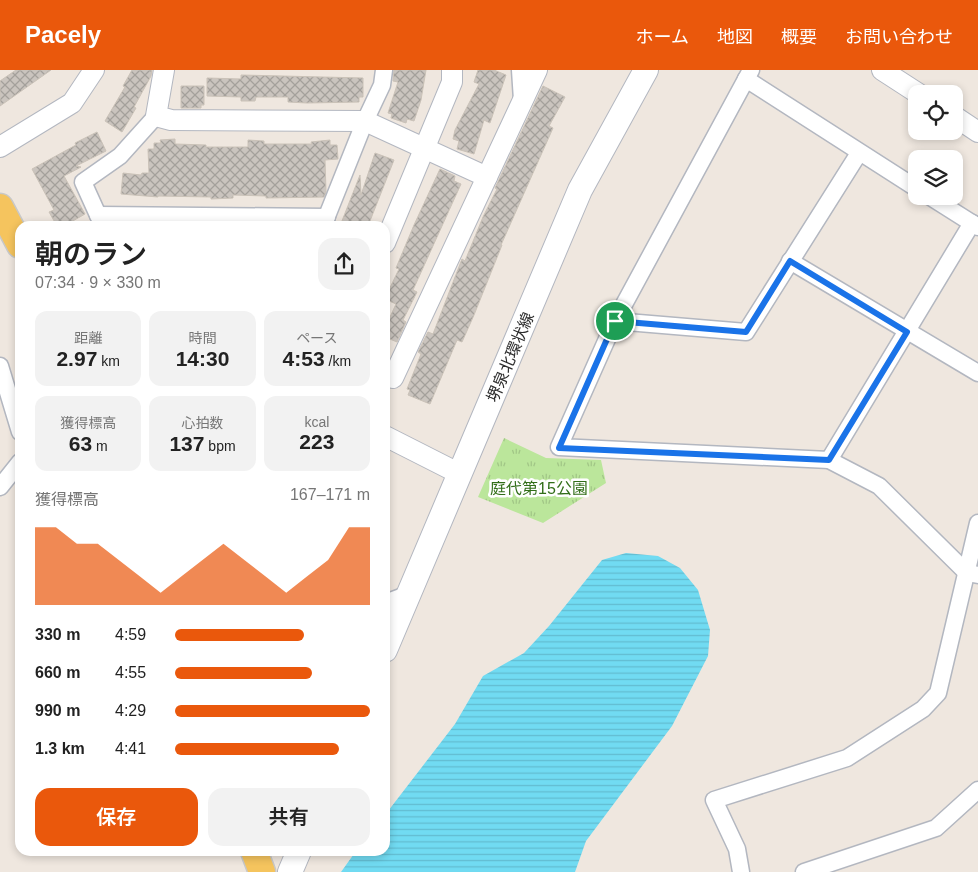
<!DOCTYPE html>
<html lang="ja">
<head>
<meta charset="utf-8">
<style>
	:root { --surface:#fff; --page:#f2f2f2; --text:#222; --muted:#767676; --accent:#ea580c }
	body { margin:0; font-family:Helvetica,"Noto Sans JP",sans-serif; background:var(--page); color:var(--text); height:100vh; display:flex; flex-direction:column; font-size:19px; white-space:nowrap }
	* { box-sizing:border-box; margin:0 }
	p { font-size:16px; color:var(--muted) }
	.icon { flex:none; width:28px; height:28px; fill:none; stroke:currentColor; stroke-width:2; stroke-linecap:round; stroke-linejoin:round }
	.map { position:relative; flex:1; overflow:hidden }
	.panel { position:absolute; left:15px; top:151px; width:375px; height:635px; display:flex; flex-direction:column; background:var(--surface); border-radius:15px; box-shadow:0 2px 8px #0003 }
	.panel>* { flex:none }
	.controls { position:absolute; left:908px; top:15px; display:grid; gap:10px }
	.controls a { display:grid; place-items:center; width:55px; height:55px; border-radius:10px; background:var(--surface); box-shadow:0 2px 8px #0003; font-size:25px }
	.pin { position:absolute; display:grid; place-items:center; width:42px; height:42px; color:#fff; margin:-21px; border:2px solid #fff; border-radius:50%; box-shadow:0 1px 5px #0007 }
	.round { display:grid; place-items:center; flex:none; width:52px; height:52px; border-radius:15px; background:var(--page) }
	.headline { display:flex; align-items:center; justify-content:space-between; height:85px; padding:0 20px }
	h1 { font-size:28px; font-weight:600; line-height:38px }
	.figures { display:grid; grid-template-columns:repeat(3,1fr); gap:8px; height:85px; padding:5px 20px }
	.figures div { display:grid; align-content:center; border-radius:12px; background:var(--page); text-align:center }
	.figures b { font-size:21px; font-weight:600 }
	.figures small { font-size:14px; font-weight:400 }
	.figures p { font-size:14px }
	.chart { height:140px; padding:10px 20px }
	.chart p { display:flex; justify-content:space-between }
	.chart svg { width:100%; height:90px; margin-top:5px; fill:var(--accent); opacity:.7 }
	.cta { display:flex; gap:10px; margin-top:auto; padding:10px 20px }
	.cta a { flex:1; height:58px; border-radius:15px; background:var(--accent); color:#fff; font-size:20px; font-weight:600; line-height:58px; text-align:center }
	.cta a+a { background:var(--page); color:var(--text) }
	ul { padding:0 20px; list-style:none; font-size:16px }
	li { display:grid; grid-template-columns:80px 60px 1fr; align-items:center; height:38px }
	li i { height:12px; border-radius:6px; background:var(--accent) }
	header { display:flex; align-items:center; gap:30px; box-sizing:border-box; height:70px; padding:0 25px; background:var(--accent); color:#fff }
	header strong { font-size:24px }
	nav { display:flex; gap:28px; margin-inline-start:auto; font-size:18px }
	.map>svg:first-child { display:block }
	.park { fill:url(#park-tufts) }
	.water { fill:url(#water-rules) }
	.building { fill:url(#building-cross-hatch); stroke:#cac2b8 }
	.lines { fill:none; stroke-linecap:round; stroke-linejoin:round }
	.minor-casing { stroke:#b3b7c0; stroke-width:19 }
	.tertiary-casing { stroke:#b3b7c0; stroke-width:22 }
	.secondary-casing { stroke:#b3b7c0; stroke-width:26 }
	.primary-casing { stroke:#c8c8c8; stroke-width:29 }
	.minor { stroke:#fff; stroke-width:16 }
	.tertiary { stroke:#fff; stroke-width:20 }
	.secondary { stroke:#fff; stroke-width:24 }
	.primary { stroke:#f5c45e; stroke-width:26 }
	.route-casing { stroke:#fff; stroke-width:10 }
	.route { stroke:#1a73e8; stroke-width:6 }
	.labels { text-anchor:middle; stroke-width:5; stroke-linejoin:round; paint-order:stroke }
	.street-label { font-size:16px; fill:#2d2d2d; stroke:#fff }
	.park-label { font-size:16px; fill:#326e19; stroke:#fff }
</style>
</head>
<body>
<header>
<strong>Pacely</strong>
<nav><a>ホーム</a><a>地図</a><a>概要</a><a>お問い合わせ</a></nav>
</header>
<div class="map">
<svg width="978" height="802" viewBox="0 0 978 802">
	<defs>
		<pattern id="park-tufts" width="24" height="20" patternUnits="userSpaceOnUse" patternTransform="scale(1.25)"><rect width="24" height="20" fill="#bbe69b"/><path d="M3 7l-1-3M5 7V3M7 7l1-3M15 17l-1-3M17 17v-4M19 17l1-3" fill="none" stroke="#a1c686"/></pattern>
		<pattern id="water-rules" width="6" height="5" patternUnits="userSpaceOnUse" patternTransform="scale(1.25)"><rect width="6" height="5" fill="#71dbf2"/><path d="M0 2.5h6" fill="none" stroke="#62bcd0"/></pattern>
		<pattern id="building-cross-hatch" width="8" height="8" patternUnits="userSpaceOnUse" patternTransform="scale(1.25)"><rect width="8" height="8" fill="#cac4be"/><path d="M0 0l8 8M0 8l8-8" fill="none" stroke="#a4a09b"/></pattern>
	</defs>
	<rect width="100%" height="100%" fill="#efe7df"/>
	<path class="park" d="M504,368L546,388L601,390L606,413L543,453L478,427Z"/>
	<path class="water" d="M626,483L658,486L680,498L698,520L710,560L708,586L672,656L586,771L575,802H341L356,781H385V745L455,654L483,606L524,583L549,556L602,490Z"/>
	<g class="building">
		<path d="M16,0H51L0,36V11Z"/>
		<path d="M132,0H152L151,6L134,37L136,38L122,62L105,51L125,17L123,16Z"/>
		<path d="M394,0H426L421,30L414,51L407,49L406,53L391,48L392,44L388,43L398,12L393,11Z"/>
		<path d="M478,0H494L506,5L490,53L484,50L474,84L457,79L459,71L453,69L455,60L479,14L474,12Z"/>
		<path d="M241,5L363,8V27H359V32L307,33L288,32V27H256L255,31H241V27L207,26V8L241,9Z"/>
		<path d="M181,16H204V35H201V38H181Z"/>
		<path d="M543,16L565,27L549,56L553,58L501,175H502L474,245L462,272L457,270L430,334L408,325L410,320L407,319L421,284L418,282L428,262L433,264L462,189L465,191L483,147L497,119L495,118Z"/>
		<path d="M97,62L106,81L76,96L81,97L64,106L85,144L64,156H57L49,142L54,140L32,99L76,75L75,73Z"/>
		<path d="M175,69V74L206,75V77H248V70L264,71V74H312L311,72L330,70V75H337L338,89L325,90L326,122L324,127L266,128V126L233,125V128L211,129V127L158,126V127L121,124L123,103L141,105L142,103H149L148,79H154V73H161L160,70Z"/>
		<path d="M375,83L394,90L368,156H340L360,105L361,125Z"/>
		<path d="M440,99L455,106L454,111L461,114L413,220L417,222L403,250L406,252L397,272L385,267V258L396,234L387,230L390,225L387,224L399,199L396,198L414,155Z"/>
	</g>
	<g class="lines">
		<defs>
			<g id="minor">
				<path d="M520,0L522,30"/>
				<path d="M751,0L615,251L559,377L829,390L879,416L967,503L978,505"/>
				<path d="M746,9L916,118"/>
				<path d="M929,126L978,157"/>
				<path d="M98,145L327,147"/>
				<path d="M102,154L83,112L120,86L156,46"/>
				<path d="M323,156L365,51L382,15L384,0"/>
				<path d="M790,191L978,303"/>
				<path d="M615,251L746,262L859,83"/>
				<path d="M0,296L20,362"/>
				<path d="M829,390L972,153"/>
				<path d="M0,417L20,392"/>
				<path d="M385,533L409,524"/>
				<path d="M741,802L737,779L714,730L847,688L923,639L938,623L978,453"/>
				<path d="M804,802L936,758L978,720"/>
			</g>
			<g id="tertiary">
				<path d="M164,0L156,46L171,50L365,51L487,107"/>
				<path d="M882,0L919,24"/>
				<path d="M954,46L978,62"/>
				<path d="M0,77L72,33L94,0"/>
				<path d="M385,173L452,12V0"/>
				<path d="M393,308L537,0"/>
				<path d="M385,366L460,404"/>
			</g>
			<g id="secondary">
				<path d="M385,580L580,120L646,0"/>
				<path d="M290,802L299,781"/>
			</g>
			<g id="primary">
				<path d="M0,137L20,175"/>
				<path d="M254,781L262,802"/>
			</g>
		</defs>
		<use href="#minor" class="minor-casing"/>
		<use href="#tertiary" class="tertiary-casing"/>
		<use href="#secondary" class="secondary-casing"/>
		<use href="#primary" class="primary-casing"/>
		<use href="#minor" class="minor"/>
		<use href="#tertiary" class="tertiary"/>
		<use href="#secondary" class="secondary"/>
		<use href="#primary" class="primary"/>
	</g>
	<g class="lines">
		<defs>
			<path id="route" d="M790,191L907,262L829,390L559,378L615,251L746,262Z"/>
		</defs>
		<use href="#route" class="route-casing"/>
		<use href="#route" class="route"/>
	</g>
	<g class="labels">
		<g class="street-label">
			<text transform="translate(510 287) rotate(-67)" y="6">堺泉北環状線</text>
		</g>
		<g class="park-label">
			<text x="539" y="424">庭代第15公園</text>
		</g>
	</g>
</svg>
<div class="controls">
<a><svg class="icon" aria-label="locate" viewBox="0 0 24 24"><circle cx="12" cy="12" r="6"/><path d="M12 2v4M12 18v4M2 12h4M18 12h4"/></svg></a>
<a><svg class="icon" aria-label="layers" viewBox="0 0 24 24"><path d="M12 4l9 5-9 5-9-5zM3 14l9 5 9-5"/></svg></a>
</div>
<div class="pin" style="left:615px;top:251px;background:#1e9e55"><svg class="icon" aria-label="arrive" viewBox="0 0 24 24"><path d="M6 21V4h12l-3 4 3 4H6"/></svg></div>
<section class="panel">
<div class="headline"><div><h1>朝のラン</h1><p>07:34 · 9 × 330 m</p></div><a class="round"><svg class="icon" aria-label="share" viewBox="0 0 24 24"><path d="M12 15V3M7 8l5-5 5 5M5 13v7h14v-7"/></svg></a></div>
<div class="figures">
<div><p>距離</p><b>2.97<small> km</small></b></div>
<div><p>時間</p><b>14:30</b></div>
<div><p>ペース</p><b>4:53<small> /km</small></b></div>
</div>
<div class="figures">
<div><p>獲得標高</p><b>63<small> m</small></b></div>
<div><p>心拍数</p><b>137<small> bpm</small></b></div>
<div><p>kcal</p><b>223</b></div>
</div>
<div class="chart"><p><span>獲得標高</span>167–171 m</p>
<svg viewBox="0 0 160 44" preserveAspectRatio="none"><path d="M0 44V6L10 6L20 14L30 14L40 22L50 30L60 38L70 30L80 22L90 14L100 22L110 30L120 38L130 30L140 22L150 6L160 6V44z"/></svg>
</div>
<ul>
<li><b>330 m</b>4:59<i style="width:66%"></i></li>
<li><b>660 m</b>4:55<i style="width:70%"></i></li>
<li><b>990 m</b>4:29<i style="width:100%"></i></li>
<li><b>1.3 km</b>4:41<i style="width:84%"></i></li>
</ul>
<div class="cta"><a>保存</a><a>共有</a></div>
</section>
</div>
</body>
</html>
